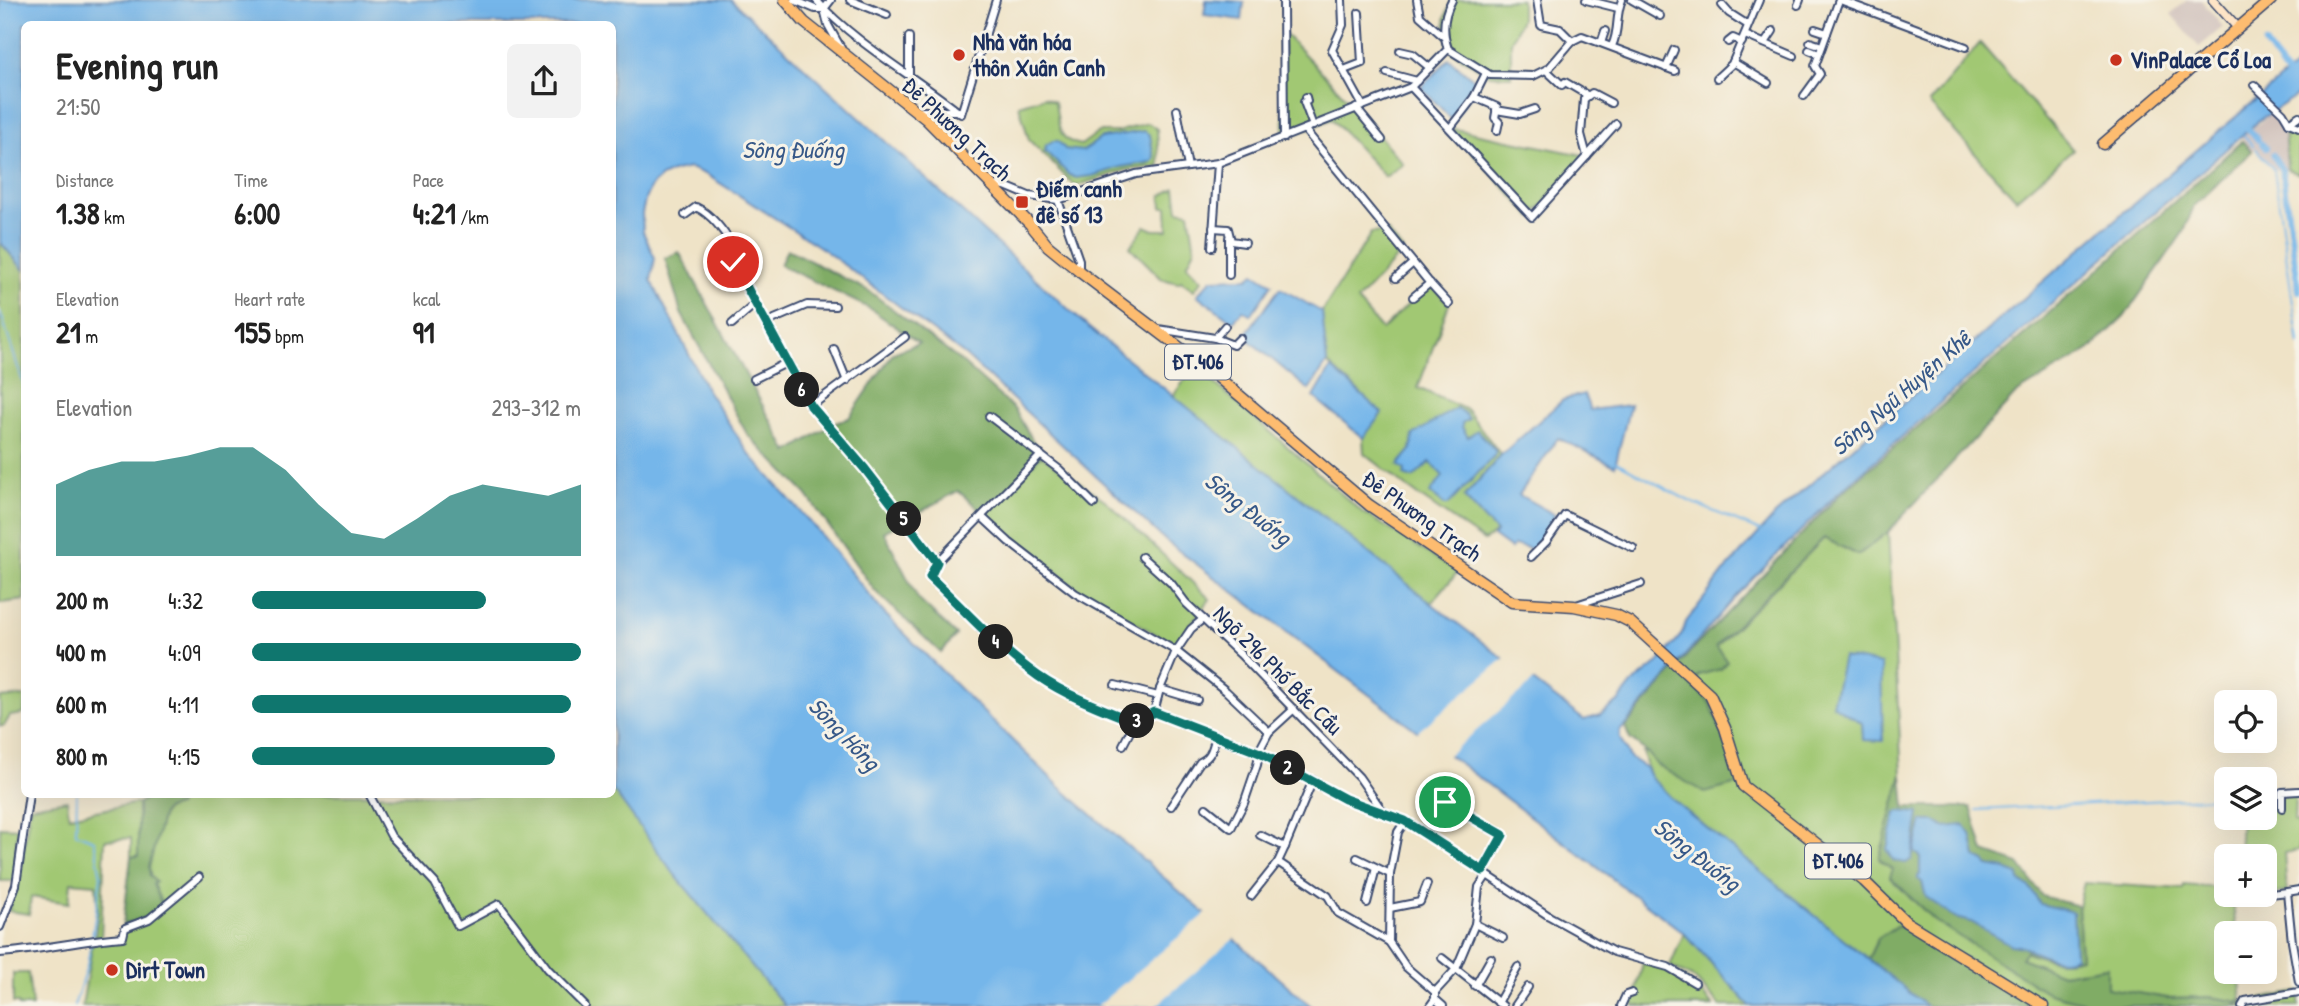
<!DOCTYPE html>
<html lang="en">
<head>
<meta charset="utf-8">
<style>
	:root { --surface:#fff; --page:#f2f2f2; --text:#222; --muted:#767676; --accent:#0f766e }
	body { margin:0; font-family:"Patrick Hand",sans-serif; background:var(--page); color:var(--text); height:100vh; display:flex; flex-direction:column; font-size:26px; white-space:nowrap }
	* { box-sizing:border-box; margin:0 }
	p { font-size:23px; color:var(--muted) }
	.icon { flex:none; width:38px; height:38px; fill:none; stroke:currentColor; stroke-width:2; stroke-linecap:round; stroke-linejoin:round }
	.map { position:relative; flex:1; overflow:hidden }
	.side { position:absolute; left:21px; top:21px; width:595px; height:777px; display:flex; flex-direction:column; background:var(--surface); border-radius:10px; box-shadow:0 7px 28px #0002 }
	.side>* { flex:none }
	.buttons { position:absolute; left:2214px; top:690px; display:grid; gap:14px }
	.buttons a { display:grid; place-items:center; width:63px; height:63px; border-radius:10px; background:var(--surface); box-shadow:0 7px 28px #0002; font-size:35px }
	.pin { position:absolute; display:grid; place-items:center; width:60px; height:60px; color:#fff; margin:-30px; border:4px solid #fff; border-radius:50%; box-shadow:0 2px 7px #0007 }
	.km { position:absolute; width:35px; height:35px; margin:-18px; border-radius:50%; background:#222; color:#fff; font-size:19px; line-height:35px; text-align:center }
	.round { display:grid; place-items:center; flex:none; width:74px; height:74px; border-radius:10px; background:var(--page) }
	.head { display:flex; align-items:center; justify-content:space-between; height:119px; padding:0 35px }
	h1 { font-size:38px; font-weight:700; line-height:52px }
	.figures { display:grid; grid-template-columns:repeat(3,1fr); gap:10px; height:119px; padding:7px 35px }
	.figures div { display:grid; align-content:center }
	.figures b { font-size:30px; font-weight:700 }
	.figures small { font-size:19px; font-weight:400 }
	.figures p { font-size:19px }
	.chart { height:196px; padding:14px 35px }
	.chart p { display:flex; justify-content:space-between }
	.chart svg { width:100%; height:126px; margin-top:7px; fill:var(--accent); opacity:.7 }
	ul { padding:0 35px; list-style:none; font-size:23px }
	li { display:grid; grid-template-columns:112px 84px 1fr; align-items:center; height:52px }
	li i { height:18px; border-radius:9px; background:var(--accent) }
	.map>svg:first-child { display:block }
	.industrial { fill:#cfc0ba }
	.green { fill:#a1c873; stroke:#5e7c68; stroke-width:2 }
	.forest { fill:#80ac65; stroke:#4e6e62; stroke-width:2 }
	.water { fill:#75b6ea; stroke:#4872a4; stroke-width:2 }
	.pier { fill:#efe3c7 }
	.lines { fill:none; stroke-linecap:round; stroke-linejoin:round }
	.stream { stroke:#75b6ea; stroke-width:2 }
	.canal { stroke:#75b6ea; stroke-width:6 }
	.street-casing { stroke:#3b4a6e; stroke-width:10 }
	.secondary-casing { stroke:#3b4a6e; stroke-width:11 }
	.primary-casing { stroke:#3b4a6e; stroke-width:13 }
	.street { stroke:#fff; stroke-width:6 }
	.secondary { stroke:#fee4c6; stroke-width:8 }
	.primary { stroke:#fdbc70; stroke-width:10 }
	.route-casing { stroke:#fff; stroke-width:14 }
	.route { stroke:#0f766e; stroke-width:9 }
	.poi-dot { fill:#c8321e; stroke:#f7f3e8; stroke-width:2.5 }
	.labels { text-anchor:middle; stroke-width:6; stroke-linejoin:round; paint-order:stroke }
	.shield { fill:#f7f3e8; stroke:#5d6a87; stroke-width:2 }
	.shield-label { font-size:21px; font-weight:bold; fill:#1b2f5e }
	.poi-label { font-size:23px; font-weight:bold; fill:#1b2f5e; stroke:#f7f3e8; text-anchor:start }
	.street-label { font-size:23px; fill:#1b2f5e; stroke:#f7f3e8 }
	.water-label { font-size:24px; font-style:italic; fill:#365888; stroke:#f7f3e8 }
</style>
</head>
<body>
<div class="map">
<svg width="2299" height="1006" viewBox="0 0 2299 1006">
	<rect width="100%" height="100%" fill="#f7f3e8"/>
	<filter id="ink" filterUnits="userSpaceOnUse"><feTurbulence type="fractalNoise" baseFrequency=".0143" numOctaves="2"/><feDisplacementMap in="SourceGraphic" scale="14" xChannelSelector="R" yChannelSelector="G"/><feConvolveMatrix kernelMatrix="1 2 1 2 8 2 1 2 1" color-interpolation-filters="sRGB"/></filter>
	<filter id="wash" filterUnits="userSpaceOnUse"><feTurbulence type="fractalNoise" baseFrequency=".00686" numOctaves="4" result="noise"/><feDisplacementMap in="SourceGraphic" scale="28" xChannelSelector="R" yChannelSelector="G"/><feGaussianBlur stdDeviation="1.57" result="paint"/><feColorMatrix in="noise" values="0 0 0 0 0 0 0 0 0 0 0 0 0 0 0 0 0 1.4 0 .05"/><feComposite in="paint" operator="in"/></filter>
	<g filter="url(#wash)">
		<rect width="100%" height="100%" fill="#efe3c7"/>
		<g class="industrial">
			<path d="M2187,0H2201L2223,27L2199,47L2171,14Z"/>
			<path d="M2273,112L2284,127L2287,169L2274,170L2255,148L2252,151L2241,137Z"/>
		</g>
		<g class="green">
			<path d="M1452,0H1521V19L1511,42V76L1490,75L1448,49L1445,18Z"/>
			<path d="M1283,32L1356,108L1403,164L1385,177L1332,119L1284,138Z"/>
			<path d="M1980,43L2073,150L2016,199L1929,103Z"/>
			<path d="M1044,97L1055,102C1059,123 1056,141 1081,145L1099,132H1117L1148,123L1157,129L1159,166L1126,170L1075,186L1029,140L1019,105Z"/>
			<path d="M2289,123L2299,127V174L2287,169L2284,127Z"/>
			<path d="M1450,128L1587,156L1532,217Z"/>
			<path d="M1175,188L1178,210L1189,212L1195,249L1187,265L1202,280L1194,290L1181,281L1178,283L1162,279L1130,247L1145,226L1154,230H1168L1167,207H1162L1161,196Z"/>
			<path d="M1388,232L1403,251L1357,301L1382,330L1430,283L1449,304L1418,388L1467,410L1501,455L1464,497L1496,532L1484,541L1409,489L1364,453L1363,438L1382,413L1327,363L1322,312L1371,233Z"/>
			<path d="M0,242L24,270V600L0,603Z"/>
			<path d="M1195,366L1361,511L1458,572L1431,603L1173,396Z"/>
			<path d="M1041,455L1106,501L1210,599L1175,645L1077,589L985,514Z"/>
			<path d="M1888,532L1902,775L1880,859L1893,869L1890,878L1935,921L2088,1003L2113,1006H2043L1964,958L1951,956L1898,925L1878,938L1868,959L1674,801L1649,775L1643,752L1648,753L1657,765L1725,786L1741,783L1709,702L1693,686L1716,647L1824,538L1858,555Z"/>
			<path d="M24,696V714L10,716L4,726H0V698Z"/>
			<path d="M613,790L675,875L785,1006H82L93,941L121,938L123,925L129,924L152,884L149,867L163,813L167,809L178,806L166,795L612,794Z"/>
			<path d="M2295,795L2294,822H2299V850L2284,853L2287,892L2233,900L2236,933H2226V971H2239L2242,1002L2299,992V1006H2234L2240,1003L2211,997L2167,998L2106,988L2107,967L2062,974L2021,958L2025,951C2045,959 2060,964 2081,958L2078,906L2084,883L2183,889L2184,885L2219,888L2221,860H2226V894H2264V856H2239L2241,817H2264L2265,797Z"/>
			<path d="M67,800L69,816L138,803V857H131V838L105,840L101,937L95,938L98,911L96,884L71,882L69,903L31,897L29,914L8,911L19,881L30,806Z"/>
			<path d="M0,827L18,828L15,857L19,858L15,881H0Z"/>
			<path d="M1684,933L1750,1006H1720L1695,979L1670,966Z"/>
			<path d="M1643,963C1677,971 1691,979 1713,1006H1634L1633,1004Z"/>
			<path d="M13,973H28L32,1006H19L18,1003H13Z"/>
		</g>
		<g class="forest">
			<path d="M2242,141L2252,151L2194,206L2184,231L2124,317L2089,350L2016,394L1888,532L1858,555L1824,538L1716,646L1727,662L1721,669L1699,675L1693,686L1710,703L1741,783L1705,793L1657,765L1648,753L1630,739L1625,727L1690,652L1838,496L2096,272Z"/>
			<path d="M787,249L869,291L963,363L1015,410L1041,455L985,514L958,491L884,532L918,599L956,635L941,653L875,591L806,494L747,434L681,313L665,258L679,252L788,452L833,424L849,418L893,353L919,343L869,308L780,265Z"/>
			<path d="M1902,775L1905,807H1971L1984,852L2019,864L2042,896L2078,906L2081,958C2061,964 2044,959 2026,951L2021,958L2062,974L2107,967V988L2167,998L2211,997L2242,1002L2234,1006H2113L2088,1003L2048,993L1935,921L1890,877L1893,869L1879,859Z"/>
			<path d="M152,795H166L179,804L178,806L167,809L163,813L149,867L150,876L156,882L153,884L163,907L150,916L123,925L131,857L138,856V803Z"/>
			<path d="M1898,925L1951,956L1964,958L2043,1006H1926L1868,959L1878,938Z"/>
		</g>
		<g class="water">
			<path d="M0,0H731L1089,328L1431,603L1584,720L1600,715L1618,702L1632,684L1657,664L1682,634L1686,622L1724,572L1775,515L2077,252L2299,63V94L2258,121L1835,496L1736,596L1620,731V738L1630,758L1646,768L1649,775L1674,801L1926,1006H1750L1684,933L1166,541L966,356L820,247L707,175L690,168L674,171L661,177L651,186L646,197L642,213L643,232L655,258L651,280L707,390L749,454L817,530L882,611L973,702L1060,787L1311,1006H785L675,875L613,790L612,24H24V270L0,242Z"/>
			<path d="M1206,0L1244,2L1242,20L1204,15Z"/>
			<path d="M1449,59L1478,83L1453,121L1421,87Z"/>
			<path d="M1144,131L1150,135L1154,158L1151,162L1121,167L1092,176L1076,178L1069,175L1045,151L1046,145L1053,141H1058L1065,149L1083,151L1101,138Z"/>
			<path d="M1254,273L1272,284L1251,315L1243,310L1233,322L1197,295L1212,279L1248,278Z"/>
			<path d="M1280,288L1322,312L1327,363L1309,390L1244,336Z"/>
			<path d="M1331,368L1382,413L1363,438L1314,397Z"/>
			<path d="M1584,394L1590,410L1630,405L1615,466L1558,438L1519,495L1555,515L1547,531L1533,549L1514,545L1511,549L1493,536L1496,532L1464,497L1501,455L1563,400Z"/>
			<path d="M1456,408L1464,413L1469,419L1462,423V427L1468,437L1477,430L1495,450L1496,454L1448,505H1445L1430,493L1443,476L1430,462L1413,478L1404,475L1405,470L1398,465L1411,450L1413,435Z"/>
			<path d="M1843,657L1881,664L1883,741L1863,740L1862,723L1832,705Z"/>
			<path d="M1899,811L1919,813L1912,859L1906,863L1894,861L1887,849L1896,813Z"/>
			<path d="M1922,821H1935L1943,827L1964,825L1971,834L1976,857L1984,861L1989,866L2005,869L2018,874L2019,881L2029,886L2040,904L2073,912L2075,957C2055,968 2032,945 2011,945L1971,922L1955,918L1926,897L1922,882L1918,879V876L1920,875V856L1914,852Z"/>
		</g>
		<g class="pier">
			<path d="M1506,657L1535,680L1446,757L1415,734Z"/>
			<path d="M1208,912L1236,937L1156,1006H1097Z"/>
		</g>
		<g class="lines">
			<g class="stream">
				<path d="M2244,135L2253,146"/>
				<path d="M2256,149L2274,170L2299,345"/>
				<path d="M0,311L24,386"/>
				<path d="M1616,462L1689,501L1760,531"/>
				<path d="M77,794L76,833L94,840L101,876L92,938"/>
				<path d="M2264,795L2277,794"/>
				<path d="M1977,810L2226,797"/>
				<path d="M74,1006L87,966L91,943"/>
			</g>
			<g class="canal">
				<path d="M2265,44L2290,79"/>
				<path d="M2243,124L2258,140"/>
				<path d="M2262,144L2266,148"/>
				<path d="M2273,155L2282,170L2299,291"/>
			</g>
		</g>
	</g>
	<g filter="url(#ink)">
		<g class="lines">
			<defs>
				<g id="street">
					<path d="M794,0L815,9H824L831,0"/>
					<path d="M816,0C858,46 913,75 961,114L996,0"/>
					<path d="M850,0L887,15"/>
					<path d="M1283,0L1284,138"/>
					<path d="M1342,0L1343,25L1332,50L1363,106"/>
					<path d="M1417,0L1420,16L1443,36"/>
					<path d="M1537,0L1541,25L1560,29L1572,41"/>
					<path d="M1586,0L1618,8"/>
					<path d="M1632,0L1660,16"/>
					<path d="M1840,0L1966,47"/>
					<path d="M1722,5L1729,13L1748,25"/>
					<path d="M1798,5L1800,0"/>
					<path d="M824,9L828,25L841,48"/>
					<path d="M1815,29L1827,33"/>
					<path d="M1745,35L1794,56"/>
					<path d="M909,37V74"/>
					<path d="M1728,42L1733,38L1742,42"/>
					<path d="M1810,42L1822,46"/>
					<path d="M1601,43L1605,31"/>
					<path d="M1765,43L1773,31"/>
					<path d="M1612,46C1620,29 1615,15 1622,0"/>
					<path d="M1448,49L1490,75L1533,76L1549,68L1572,41L1582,36L1675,71"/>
					<path d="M1809,50L1819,54"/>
					<path d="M1400,51L1413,54L1430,68"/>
					<path d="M1733,62L1768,83"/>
					<path d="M1666,68L1674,50"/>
					<path d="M1344,70L1362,63L1359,13"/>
					<path d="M1546,70L1562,85L1565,82L1587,95"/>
					<path d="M1387,73L1417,81"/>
					<path d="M1717,78L1732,64L1759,0"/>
					<path d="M2254,85L2283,113L2289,123L2299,127"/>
					<path d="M1411,87L1532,217L1616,124"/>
					<path d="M1804,96L1820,74L1815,66L1839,0"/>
					<path d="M1306,97L1307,101L1304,102L1313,126"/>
					<path d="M1474,97L1497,107L1495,118L1499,122L1497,131"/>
					<path d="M1356,108L1382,140"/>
					<path d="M1177,110L1188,167"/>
					<path d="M1496,110L1520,114L1535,109"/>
					<path d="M917,111H959"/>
					<path d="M2289,123L2299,116"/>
					<path d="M1450,128L1474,97L1486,73"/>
					<path d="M1305,130L1428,281L1449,304"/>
					<path d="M1587,156L1581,134L1584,99L1592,93L1611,103"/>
					<path d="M991,185L1005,186L1029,196L1058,200L1136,174L1218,163L1411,87L1448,49C1442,32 1443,16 1452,0"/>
					<path d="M1058,200L1079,260V271"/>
					<path d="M685,215L696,207C715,216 727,237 739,254L734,260V265L811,406L865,469L937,562L930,577C965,611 997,648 1038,676C1067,696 1102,709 1135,722L1154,712L1260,753L1345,799L1405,821L1483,871L1487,875L1479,887L1475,924L1456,969L1503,1006"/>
					<path d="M1213,228L1228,229L1231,241L1245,243"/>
					<path d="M1212,247L1218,163"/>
					<path d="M1229,275V238"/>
					<path d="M1396,278L1413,263"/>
					<path d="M1413,297L1430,283"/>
					<path d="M765,323L807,305L835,306"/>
					<path d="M732,324L755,304"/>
					<path d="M1158,329L1215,338L1225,326"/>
					<path d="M1215,338L1233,345L1240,338"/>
					<path d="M834,349L847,381"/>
					<path d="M754,379L786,363"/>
					<path d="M811,406L905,337"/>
					<path d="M989,416L1060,470L1094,504"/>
					<path d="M982,517L1009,542L1075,593L1176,651L1160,689L1154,712"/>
					<path d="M1142,557L1171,583L1186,603L1240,654L1359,777L1384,813"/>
					<path d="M1531,557L1546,542L1565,515L1633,548"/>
					<path d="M937,562L1041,455"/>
					<path d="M1576,605L1641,584"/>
					<path d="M1203,619L1191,629L1176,651L1226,691L1269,732"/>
					<path d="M1115,685L1158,696"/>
					<path d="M1160,689L1197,700"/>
					<path d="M1123,745L1135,722"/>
					<path d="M369,794L391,836L435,883L458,926L499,904L548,969L585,1006"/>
					<path d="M1445,802L1503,836L1483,871"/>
					<path d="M1171,806L1200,762C1212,757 1213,747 1216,735"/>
					<path d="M1206,808L1231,828L1244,803L1257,765L1260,749L1269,732L1294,709"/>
					<path d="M2282,808V792L2299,791"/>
					<path d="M1405,821L1398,832L1390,874L1389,942L1406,967L1435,992"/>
					<path d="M1260,835L1285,847L1313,780"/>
					<path d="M1357,858L1390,874"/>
					<path d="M1278,862L1328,896L1338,913L1389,942"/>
					<path d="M1487,875L1549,916L1614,952L1668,967L1695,983"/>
					<path d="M2299,890L2287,892L2292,942L2299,982"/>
					<path d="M1251,896L1278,862L1285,847"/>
					<path d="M2239,898L2287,892"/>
					<path d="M1367,903L1376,868"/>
					<path d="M1390,908L1420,902L1427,884"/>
					<path d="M1475,924L1503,938"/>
					<path d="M0,927L16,885L29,794"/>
					<path d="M0,953C41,950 82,940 123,937L125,928L149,919L199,877"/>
					<path d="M1475,986L1491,958"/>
					<path d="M1435,999L1443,1006"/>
					<path d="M1498,1003L1518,967"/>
					<path d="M1430,1006L1435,999V992L1456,969L1442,958"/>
					<path d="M1515,1006L1528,987"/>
					<path d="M1621,1006L1626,995L1632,993"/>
					<path d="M2242,1006L2245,1001L2299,992"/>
				</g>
				<path id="secondary" d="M2213,0L2238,28"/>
				<g id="primary">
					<path d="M785,0L804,22L926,119L1030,224L1048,246L1080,272L1213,373L1369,505L1512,602L1574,606L1616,615L1630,622L1710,695L1725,728L1743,786L1864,881L1906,922L2043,1006"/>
					<path d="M2103,144L2271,0"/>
				</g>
			</defs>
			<use href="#street" class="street-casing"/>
			<use href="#secondary" class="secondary-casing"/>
			<use href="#primary" class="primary-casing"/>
			<use href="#street" class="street"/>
			<use href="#secondary" class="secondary"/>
			<use href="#primary" class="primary"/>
		</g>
	</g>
	<g class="lines" filter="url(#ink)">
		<defs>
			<path id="route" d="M733,262L811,406L865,469L937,562L930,577C966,611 998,648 1038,676C1067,696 1102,709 1135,722L1154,712L1260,753L1345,799L1405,821L1483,871L1503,835L1445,802"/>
		</defs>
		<use href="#route" class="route-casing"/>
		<use href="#route" class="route"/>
	</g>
	<g class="poi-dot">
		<circle cx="959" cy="55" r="7"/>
		<circle cx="2116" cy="60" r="7"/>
		<rect x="1015" y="195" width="14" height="14" rx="3.5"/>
		<circle cx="112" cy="970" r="7"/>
	</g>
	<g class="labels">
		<g class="shield">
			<rect x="1165" y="344.5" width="66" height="35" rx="5"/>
			<rect x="1805" y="843.5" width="66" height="35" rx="5"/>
		</g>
		<g class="shield-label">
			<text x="1198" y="369">ĐT.406</text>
			<text x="1838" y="868">ĐT.406</text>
		</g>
		<g class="poi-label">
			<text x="973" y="50">Nhà văn hóa<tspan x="973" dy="26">thôn Xuân Canh</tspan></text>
			<text x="2130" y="68">VinPalace Cổ Loa</text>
			<text x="1036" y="197">Điếm canh<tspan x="1036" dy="26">đê số 13</tspan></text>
			<text x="126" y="978">Dirt Town</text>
		</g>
		<g class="street-label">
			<text transform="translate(957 129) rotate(43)" y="8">Đê Phương Trạch</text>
			<text transform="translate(1422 516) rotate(35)" y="8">Đê Phương Trạch</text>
			<text transform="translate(1278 670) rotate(45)" y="8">Ngõ 296 Phố Bắc Cầu</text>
		</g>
		<g class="water-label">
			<text x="793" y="158">Sông Đuống</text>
			<text transform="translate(1901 393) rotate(-41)" y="8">Sông Ngũ Huyện Khê</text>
			<text transform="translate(1248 509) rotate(38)" y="8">Sông Đuống</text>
			<text transform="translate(844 734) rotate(46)" y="8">Sông Hồng</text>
			<text transform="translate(1697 855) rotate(38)" y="8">Sông Đuống</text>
		</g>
	</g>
</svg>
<div class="buttons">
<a><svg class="icon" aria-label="locate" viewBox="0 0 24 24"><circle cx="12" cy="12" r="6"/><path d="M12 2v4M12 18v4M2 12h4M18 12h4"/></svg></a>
<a><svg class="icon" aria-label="layers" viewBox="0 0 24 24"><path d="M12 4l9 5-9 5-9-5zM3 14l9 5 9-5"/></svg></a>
<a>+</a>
<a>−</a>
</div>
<div class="pin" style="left:1445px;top:802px;background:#1e9e55"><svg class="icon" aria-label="arrive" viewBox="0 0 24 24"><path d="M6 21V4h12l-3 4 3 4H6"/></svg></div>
<div class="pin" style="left:733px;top:262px;background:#d93025"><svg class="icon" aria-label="check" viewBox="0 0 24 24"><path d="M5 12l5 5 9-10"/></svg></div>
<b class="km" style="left:1288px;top:768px">2</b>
<b class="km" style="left:1137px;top:721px">3</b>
<b class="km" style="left:996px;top:642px">4</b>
<b class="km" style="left:904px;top:519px">5</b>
<b class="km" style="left:802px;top:390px">6</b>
<section class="side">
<div class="head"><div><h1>Evening run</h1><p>21:50</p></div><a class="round"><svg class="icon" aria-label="share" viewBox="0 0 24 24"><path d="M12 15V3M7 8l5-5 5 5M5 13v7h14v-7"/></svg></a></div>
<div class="figures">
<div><p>Distance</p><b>1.38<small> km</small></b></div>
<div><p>Time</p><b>6:00</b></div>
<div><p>Pace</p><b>4:21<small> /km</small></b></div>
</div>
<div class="figures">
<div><p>Elevation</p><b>21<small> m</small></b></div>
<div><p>Heart rate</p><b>155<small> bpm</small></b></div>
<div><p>kcal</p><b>91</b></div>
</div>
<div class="chart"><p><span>Elevation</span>293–312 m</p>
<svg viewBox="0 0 160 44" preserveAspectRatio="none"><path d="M0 44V19L10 14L20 11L30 11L40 9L50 6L60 6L70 14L80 26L90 36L100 38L110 31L120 23L130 19L140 21L150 23L160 19V44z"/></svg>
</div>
<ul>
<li><b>200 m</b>4:32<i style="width:71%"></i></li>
<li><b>400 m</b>4:09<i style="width:100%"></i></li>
<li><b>600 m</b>4:11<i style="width:97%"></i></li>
<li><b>800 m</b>4:15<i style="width:92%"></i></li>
</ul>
</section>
</div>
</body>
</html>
